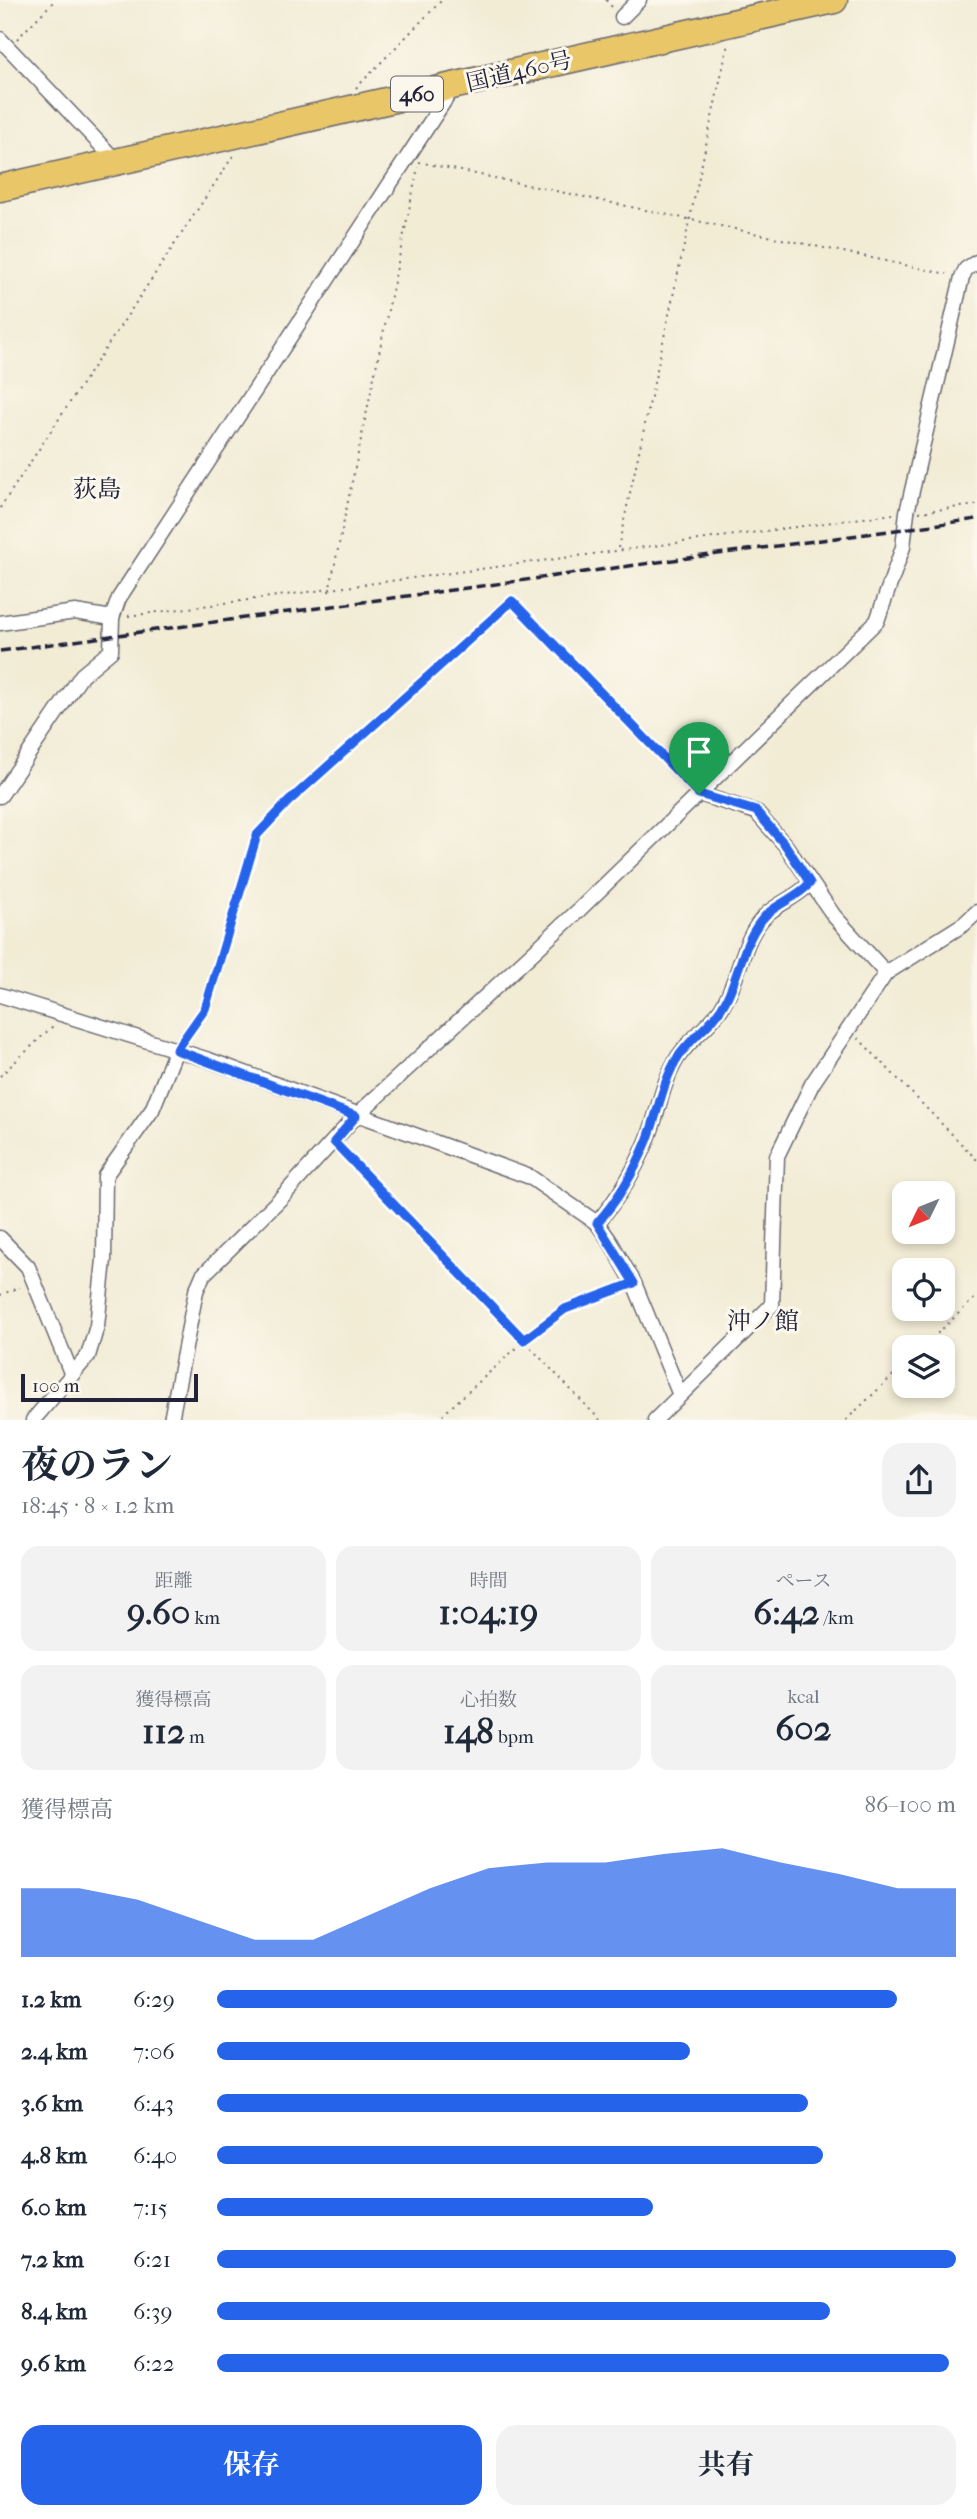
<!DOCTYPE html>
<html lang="ja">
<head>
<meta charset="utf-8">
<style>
	:root { --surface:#fff; --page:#f2f2f3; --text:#1f2937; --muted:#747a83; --accent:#2563eb }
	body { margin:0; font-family:"IM FELL French Canon","Noto Serif JP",serif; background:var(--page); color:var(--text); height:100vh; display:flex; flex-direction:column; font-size:26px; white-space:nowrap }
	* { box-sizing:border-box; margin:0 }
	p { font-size:23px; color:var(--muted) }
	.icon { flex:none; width:38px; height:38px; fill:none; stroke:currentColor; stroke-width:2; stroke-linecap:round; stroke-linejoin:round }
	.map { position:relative; height:1420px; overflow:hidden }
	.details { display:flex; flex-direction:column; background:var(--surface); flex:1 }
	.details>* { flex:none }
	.needle { width:46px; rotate:227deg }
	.fabs { position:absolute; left:892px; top:1181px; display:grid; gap:14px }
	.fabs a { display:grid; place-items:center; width:63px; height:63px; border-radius:14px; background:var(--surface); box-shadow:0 4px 10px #0003; font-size:35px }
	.scale { position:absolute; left:21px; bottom:18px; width:177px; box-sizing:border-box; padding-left:7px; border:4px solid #22223b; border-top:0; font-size:19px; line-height:24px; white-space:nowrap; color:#22223b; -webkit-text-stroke:5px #fbf7ec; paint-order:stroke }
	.pin { position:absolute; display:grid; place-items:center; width:60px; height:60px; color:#fff; margin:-72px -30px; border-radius:50% 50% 50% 0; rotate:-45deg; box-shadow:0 0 7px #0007 }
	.pin .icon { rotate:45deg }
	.round { display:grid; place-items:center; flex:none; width:74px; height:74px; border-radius:21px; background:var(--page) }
	.summary { display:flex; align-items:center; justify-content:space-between; height:119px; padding:0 21px }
	h1 { font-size:38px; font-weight:700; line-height:52px }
	.metrics { display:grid; grid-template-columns:repeat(3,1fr); gap:10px; height:119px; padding:7px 21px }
	.metrics div { display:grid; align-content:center; border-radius:18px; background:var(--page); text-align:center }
	.metrics b { font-size:35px; font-weight:700 }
	.metrics small { font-size:19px; font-weight:400 }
	.metrics p { font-size:19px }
	.chart { height:196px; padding:14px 21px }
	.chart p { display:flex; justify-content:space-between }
	.chart svg { width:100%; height:126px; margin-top:7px; fill:var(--accent); opacity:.7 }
	.cta { display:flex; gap:14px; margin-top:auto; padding:14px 21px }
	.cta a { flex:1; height:80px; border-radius:21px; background:var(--accent); color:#fff; font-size:28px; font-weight:700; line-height:80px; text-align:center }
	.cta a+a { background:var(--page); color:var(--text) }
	ul { padding:0 21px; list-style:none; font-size:23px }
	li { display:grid; grid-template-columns:112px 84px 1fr; align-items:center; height:52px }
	li i { height:18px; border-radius:9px; background:var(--accent) }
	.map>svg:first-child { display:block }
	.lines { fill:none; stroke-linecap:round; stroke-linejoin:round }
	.street-casing { stroke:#6b6971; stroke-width:17 }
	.highway-casing { stroke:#6b6971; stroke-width:29 }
	.path { stroke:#6b6971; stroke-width:2; stroke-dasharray:2 5; stroke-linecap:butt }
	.street { stroke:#fff; stroke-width:14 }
	.highway { stroke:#e9c769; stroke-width:26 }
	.rail { stroke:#22223b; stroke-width:3.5; stroke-dasharray:10 5; stroke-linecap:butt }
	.route-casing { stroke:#fff; stroke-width:14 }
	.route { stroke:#2563eb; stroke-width:9 }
	.labels { text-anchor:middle; stroke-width:6; stroke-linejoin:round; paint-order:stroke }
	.shield { fill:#fbf7ec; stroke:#636270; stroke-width:2 }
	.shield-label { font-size:21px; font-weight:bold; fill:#22223b }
	.street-label { font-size:23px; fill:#22223b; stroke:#fbf7ec }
	.neighbourhood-label { font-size:24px; fill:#22223b; stroke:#fbf7ec }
</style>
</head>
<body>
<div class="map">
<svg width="977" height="1420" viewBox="0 0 977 1420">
	<rect width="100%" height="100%" fill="#fbf7ec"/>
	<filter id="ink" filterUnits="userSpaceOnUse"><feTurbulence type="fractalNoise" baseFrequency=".0143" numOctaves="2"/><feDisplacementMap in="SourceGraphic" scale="14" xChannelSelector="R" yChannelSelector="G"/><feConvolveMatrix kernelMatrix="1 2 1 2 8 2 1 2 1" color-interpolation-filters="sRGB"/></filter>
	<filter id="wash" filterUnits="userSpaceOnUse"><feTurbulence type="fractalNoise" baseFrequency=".00686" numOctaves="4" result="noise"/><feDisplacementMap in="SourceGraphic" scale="28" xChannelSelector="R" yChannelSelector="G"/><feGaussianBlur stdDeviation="1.57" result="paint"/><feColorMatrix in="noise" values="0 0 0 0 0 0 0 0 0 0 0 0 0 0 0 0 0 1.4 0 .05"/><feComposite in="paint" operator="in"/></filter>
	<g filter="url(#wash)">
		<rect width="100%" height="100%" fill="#f2ecd5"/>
	</g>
	<g filter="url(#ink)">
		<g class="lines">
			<defs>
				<g id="street">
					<path d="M622,17L639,0"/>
					<path d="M0,39L117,162"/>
					<path d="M0,623L75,612L112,618"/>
					<path d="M699,794L756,812L786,846L834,916L886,973"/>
					<path d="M0,796L82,675L111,651L112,618L119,598L454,86"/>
					<path d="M0,995L209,1060L530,1177L597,1223L610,1241L634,1283L680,1395"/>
					<path d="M597,1223C617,1200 635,1170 647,1141C658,1114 662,1082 678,1057C692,1036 715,1023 726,1000C740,973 744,935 767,914C780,902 798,897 810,883"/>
					<path d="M0,1238L28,1267L72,1375"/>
					<path d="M33,1420L88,1356L97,1326L104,1260L105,1176L152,1110L176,1050"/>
					<path d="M171,1420L196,1291L203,1275L281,1198L356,1116L579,910L877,621L903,547L907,512L962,277L966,269L977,262"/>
					<path d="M655,1420L772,1305L777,1156L812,1084L886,973L964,924L977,912"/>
				</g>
				<path id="highway" d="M0,188L834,0"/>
			</defs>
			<use href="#street" class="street-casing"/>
			<use href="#highway" class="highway-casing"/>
			<g class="path">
				<path d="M606,0L612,7"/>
				<path d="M17,39L55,0"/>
				<path d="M356,88L442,0"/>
				<path d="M419,162L947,274"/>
				<path d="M0,508L233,156"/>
				<path d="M919,512L977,505"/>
				<path d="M618,548L728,44"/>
				<path d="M329,592L418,167"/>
				<path d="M128,616L893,514"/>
				<path d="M185,1037L205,1009L257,835L288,802L512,601L689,782"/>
				<path d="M858,1038L977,1160"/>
				<path d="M0,1076L53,1026"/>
				<path d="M342,1151L600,1420"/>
				<path d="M0,1295L20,1287"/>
				<path d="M922,1348L977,1296"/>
				<path d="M437,1420L546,1321L565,1309L621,1289"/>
				<path d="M846,1420L905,1364"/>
			</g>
			<use href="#street" class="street"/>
			<use href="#highway" class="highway"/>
			<path class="rail" d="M0,651L977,519"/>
		</g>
	</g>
	<g class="lines" filter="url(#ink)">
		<defs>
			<path id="route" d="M512,601L699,794L756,811L786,846L810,883C798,897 780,902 767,914C744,936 740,973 726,1000C715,1023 692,1036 678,1057C662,1082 658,1114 647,1141C635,1170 618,1200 597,1223L634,1283L565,1309L524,1340L334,1142L356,1116L176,1050L205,1009L257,835L288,802Z"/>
		</defs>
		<use href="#route" class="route-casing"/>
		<use href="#route" class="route"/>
	</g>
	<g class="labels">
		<rect class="shield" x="391" y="76.5" width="52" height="35" rx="5"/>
		<g class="shield-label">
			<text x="417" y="101">460</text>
		</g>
		<g class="street-label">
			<text transform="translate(519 71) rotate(-13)" y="8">国道460号</text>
		</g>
		<g class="neighbourhood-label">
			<text x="97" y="497">荻島</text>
			<text x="763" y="1329">沖ノ館</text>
		</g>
	</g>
</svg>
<div class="fabs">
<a><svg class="needle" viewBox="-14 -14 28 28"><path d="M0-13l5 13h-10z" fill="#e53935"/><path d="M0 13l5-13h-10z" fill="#747a83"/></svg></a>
<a><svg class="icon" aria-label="locate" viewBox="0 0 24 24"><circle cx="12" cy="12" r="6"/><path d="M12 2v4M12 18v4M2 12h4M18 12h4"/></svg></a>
<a><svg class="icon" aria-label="layers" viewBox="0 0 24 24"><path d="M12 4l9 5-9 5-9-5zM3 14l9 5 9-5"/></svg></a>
</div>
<div class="scale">100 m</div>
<div class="pin" style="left:699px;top:794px;background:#1e9e55"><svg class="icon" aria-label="arrive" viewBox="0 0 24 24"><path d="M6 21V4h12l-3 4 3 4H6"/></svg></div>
</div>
<section class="details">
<div class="summary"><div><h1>夜のラン</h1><p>18:45 · 8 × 1.2 km</p></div><a class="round"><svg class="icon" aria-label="share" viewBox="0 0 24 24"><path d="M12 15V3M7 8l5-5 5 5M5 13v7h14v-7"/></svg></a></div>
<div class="metrics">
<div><p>距離</p><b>9.60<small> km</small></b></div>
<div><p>時間</p><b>1:04:19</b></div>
<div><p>ペース</p><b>6:42<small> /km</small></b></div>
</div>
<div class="metrics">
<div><p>獲得標高</p><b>112<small> m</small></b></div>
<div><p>心拍数</p><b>148<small> bpm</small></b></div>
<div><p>kcal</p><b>602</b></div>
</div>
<div class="chart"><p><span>獲得標高</span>86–100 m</p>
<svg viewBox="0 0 160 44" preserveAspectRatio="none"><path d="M0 44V20L10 20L20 24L30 31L40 38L50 38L60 29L70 20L80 13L90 11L100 11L110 8L120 6L130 11L140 15L150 20L160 20V44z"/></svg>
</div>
<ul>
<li><b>1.2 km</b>6:29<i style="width:92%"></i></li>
<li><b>2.4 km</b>7:06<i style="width:64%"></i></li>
<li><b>3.6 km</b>6:43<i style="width:80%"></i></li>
<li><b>4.8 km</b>6:40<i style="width:82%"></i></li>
<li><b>6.0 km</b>7:15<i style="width:59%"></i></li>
<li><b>7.2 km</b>6:21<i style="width:100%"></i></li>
<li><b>8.4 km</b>6:39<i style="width:83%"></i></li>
<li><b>9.6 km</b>6:22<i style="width:99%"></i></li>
</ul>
<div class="cta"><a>保存</a><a>共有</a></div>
</section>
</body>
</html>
